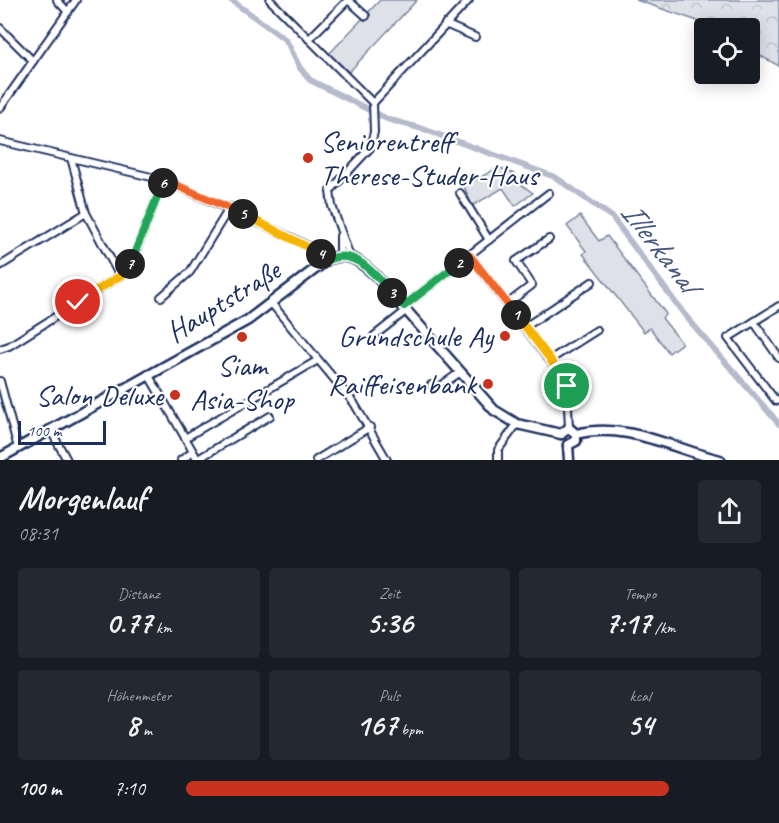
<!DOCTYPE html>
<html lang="de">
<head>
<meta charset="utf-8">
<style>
	:root { --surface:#171b24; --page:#242831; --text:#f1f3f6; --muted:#9ea1a6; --accent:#c8321e }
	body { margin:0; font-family:Caveat,sans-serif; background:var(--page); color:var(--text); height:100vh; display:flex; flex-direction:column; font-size:22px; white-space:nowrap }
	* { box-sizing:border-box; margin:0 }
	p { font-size:20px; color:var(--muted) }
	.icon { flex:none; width:33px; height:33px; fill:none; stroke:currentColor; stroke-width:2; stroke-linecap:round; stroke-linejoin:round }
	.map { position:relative; height:460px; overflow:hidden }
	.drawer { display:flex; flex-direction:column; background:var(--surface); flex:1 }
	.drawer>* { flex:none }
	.controls { position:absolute; left:694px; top:18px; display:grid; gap:12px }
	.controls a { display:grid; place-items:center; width:66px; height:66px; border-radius:6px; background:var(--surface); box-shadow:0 3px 15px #0003; font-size:30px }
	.scale { position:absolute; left:18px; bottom:15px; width:88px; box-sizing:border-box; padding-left:6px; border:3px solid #1b2f5e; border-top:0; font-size:16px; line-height:21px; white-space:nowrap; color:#1b2f5e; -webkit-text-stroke:4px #fff; paint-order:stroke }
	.pin { position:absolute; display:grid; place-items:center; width:51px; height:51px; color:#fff; margin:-26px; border:3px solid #fff; border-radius:50%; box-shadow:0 2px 6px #0007 }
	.km { position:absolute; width:30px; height:30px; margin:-15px; border-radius:50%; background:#222; color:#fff; font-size:16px; line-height:30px; text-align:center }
	.round { display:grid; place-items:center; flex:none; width:63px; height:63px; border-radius:6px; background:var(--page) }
	.summary { display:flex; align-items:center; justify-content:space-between; height:102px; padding:0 18px }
	h1 { font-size:33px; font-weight:700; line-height:45px }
	.stats { display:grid; grid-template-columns:repeat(3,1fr); gap:9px; height:102px; padding:6px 18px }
	.stats div { display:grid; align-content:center; border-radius:6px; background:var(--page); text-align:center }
	.stats b { font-size:30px; font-weight:700 }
	.stats small { font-size:16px; font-weight:400 }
	.stats p { font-size:16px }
	ul { padding:0 18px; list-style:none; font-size:20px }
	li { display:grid; grid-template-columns:96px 72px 1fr; align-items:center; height:45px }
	li i { height:15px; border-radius:8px; background:var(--accent) }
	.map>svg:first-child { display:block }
	.grass { fill:#dee1e7; stroke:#7c88a2; stroke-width:1.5 }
	.forest { fill:url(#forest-crowns); stroke:#7c88a2; stroke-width:1.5 }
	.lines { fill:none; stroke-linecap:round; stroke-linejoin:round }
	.canal { stroke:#b5bbca; stroke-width:6 }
	.street-casing { stroke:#1b2f5e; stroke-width:10 }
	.secondary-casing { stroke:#1b2f5e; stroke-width:13 }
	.street { stroke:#fff; stroke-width:6 }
	.secondary { stroke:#fff; stroke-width:8 }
	.split-1-casing { stroke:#fff; stroke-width:12 }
	.split-2-casing { stroke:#fff; stroke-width:12 }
	.split-3-casing { stroke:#fff; stroke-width:12 }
	.split-4-casing { stroke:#fff; stroke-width:12 }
	.split-5-casing { stroke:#fff; stroke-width:12 }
	.split-6-casing { stroke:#fff; stroke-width:12 }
	.split-7-casing { stroke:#fff; stroke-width:12 }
	.split-8-casing { stroke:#fff; stroke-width:12 }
	.split-1 { stroke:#f5b400; stroke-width:8 }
	.split-2 { stroke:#f0652b; stroke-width:8 }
	.split-3 { stroke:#22a559; stroke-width:8 }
	.split-4 { stroke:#22a559; stroke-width:8 }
	.split-5 { stroke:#f5b400; stroke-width:8 }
	.split-6 { stroke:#f0652b; stroke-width:8 }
	.split-7 { stroke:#22a559; stroke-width:8 }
	.split-8 { stroke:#f5b400; stroke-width:8 }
	.poi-dot { fill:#c8321e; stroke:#fff; stroke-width:2 }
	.labels { text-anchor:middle; stroke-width:4.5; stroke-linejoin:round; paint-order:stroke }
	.poi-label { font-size:30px; fill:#1b2f5e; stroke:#fff; text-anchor:end }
	.street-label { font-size:30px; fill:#1b2f5e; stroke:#fff }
	.water-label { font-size:32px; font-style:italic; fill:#49597e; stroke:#fff }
</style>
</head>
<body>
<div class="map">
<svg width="779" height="460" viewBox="0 0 779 460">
	<defs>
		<pattern id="forest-crowns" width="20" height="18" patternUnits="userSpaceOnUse" patternTransform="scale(1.5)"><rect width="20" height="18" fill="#dee1e7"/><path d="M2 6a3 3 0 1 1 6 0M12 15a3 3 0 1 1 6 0" fill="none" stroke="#bec1c9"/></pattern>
	</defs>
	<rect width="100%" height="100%" fill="#fff"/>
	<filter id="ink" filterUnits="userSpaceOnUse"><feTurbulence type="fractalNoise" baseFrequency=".0167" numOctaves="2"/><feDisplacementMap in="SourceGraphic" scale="12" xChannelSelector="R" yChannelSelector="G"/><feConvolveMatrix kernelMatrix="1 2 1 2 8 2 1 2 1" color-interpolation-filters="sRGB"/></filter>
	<g filter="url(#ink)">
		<g class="grass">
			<path d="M380,0H417L349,72L329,54Z"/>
			<path d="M499,167L516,175L518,182L533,193L515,206L503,188L472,206L464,186Z"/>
			<path d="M580,216L599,241L607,236L666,314L662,318L682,343L669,353L650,328L644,332L583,254L586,251L567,226Z"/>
		</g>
		<path class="forest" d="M636,0H779V66L750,50V28H711L695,20Z"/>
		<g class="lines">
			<path class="canal" d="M231,0L286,40L300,68L310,80L387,119L423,129L555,177L612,217L684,314L779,424"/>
			<defs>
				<g id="street">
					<path d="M57,0L68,12"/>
					<path d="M270,0L373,103"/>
					<path d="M445,24L475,37"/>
					<path d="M0,28L33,61"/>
					<path d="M309,39L348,0L366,16"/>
					<path d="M0,108L76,0"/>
					<path d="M0,141L164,180L290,237L317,251L327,260"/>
					<path d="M71,158L86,213L117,271L123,274"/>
					<path d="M460,193L489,240"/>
					<path d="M340,236V256"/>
					<path d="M470,256L560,374L567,386L569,428"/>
					<path d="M350,257L332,206L330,191L370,148L374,132L373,103L469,0"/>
					<path d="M0,266L86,213"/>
					<path d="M161,297L190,272L230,207"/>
					<path d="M272,304L354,403L387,460"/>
					<path d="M507,304L532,285L516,261L549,239"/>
					<path d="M404,306L549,193"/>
					<path d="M779,306L728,338L776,401L779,400"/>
					<path d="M754,322L779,358"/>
					<path d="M525,327L592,282"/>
					<path d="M374,336L407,310"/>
					<path d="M0,349L9,346L123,274L131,263L164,180"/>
					<path d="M551,359L597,330"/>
					<path d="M148,374L198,460"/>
					<path d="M0,381L18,448"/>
					<path d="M431,385L439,387L459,373"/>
					<path d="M50,429L67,460"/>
					<path d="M185,438L318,360"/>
					<path d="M198,459L270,416"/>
					<path d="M181,460L193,452"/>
					<path d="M316,460L370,427"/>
					<path d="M498,460V450L517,424"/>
				</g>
				<g id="secondary">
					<path d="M561,434L569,428L576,434"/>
					<path d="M576,434C626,421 673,449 720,460"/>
					<path d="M568,445L576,441V434"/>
					<path d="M568,445L569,460"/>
					<path d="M0,458L248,320L327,260C348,250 361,262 376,276L494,410L517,424L561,434"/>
				</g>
			</defs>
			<use href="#street" class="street-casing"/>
			<use href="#secondary" class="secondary-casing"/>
			<use href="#street" class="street"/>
			<use href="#secondary" class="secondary"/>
		</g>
	</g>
	<g class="lines" filter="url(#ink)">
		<defs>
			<path id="split-1" d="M516,315L550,359L567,386"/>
			<path id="split-2" d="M459,263L470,256L516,315"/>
			<path id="split-3" d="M392,293L404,306L459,263"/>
			<path id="split-4" d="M321,254L327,260C355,247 374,274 392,293"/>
			<path id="split-5" d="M243,214L321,254"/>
			<path id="split-6" d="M163,183L164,180L243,214"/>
			<path id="split-7" d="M130,264L163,183"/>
			<path id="split-8" d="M78,302L123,274L130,264"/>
		</defs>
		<use href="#split-1" class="split-1-casing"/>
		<use href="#split-2" class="split-2-casing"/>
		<use href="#split-3" class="split-3-casing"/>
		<use href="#split-4" class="split-4-casing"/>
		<use href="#split-5" class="split-5-casing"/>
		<use href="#split-6" class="split-6-casing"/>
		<use href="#split-7" class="split-7-casing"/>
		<use href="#split-8" class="split-8-casing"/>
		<use href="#split-1" class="split-1"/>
		<use href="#split-2" class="split-2"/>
		<use href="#split-3" class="split-3"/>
		<use href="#split-4" class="split-4"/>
		<use href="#split-5" class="split-5"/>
		<use href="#split-6" class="split-6"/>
		<use href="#split-7" class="split-7"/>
		<use href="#split-8" class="split-8"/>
	</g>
	<g class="poi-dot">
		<circle cx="308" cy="158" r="6"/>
		<circle cx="505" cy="336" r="6"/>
		<circle cx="242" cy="337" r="6"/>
		<circle cx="488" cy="384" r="6"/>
		<circle cx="175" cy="395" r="6"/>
	</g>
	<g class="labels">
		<g class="poi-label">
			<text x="320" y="151" text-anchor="start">Seniorentreff<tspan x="320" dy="34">Therese-Studer-Haus</tspan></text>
			<text x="493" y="346">Grundschule Ay</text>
			<text x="242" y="375" text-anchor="middle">Siam<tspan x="242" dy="34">Asia-Shop</tspan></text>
			<text x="476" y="394">Raiffeisenbank</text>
			<text x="163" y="405">Salon Deluxe</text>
		</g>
		<g class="street-label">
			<text transform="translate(223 301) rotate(-32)" y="10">Hauptstraße</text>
		</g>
		<g class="water-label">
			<text transform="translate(660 246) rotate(52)" y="11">Illerkanal</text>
		</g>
	</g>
</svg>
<div class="controls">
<a><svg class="icon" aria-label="locate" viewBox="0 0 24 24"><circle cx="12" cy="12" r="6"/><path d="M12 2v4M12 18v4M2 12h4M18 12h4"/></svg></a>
</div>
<div class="scale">100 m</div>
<div class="pin" style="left:567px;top:386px;background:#1e9e55"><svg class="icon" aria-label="arrive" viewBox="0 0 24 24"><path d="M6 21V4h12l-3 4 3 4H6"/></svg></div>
<div class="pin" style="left:78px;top:302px;background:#d93025"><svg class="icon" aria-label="check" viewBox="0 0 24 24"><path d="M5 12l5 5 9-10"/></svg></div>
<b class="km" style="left:516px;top:315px">1</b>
<b class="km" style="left:459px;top:263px">2</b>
<b class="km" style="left:392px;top:293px">3</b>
<b class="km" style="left:321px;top:254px">4</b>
<b class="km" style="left:243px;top:214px">5</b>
<b class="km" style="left:163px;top:183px">6</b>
<b class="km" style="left:130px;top:264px">7</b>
</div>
<section class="drawer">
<div class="summary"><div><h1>Morgenlauf</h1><p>08:31</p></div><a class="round"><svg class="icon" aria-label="share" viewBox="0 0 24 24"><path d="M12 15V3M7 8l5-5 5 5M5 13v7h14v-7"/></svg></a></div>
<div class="stats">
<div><p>Distanz</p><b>0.77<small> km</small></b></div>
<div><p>Zeit</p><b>5:36</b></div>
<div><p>Tempo</p><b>7:17<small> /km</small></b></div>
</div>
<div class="stats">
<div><p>Höhenmeter</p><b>8<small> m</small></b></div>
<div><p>Puls</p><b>167<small> bpm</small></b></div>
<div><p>kcal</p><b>54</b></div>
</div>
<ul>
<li><b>100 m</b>7:10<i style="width:84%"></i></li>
</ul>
</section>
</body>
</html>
